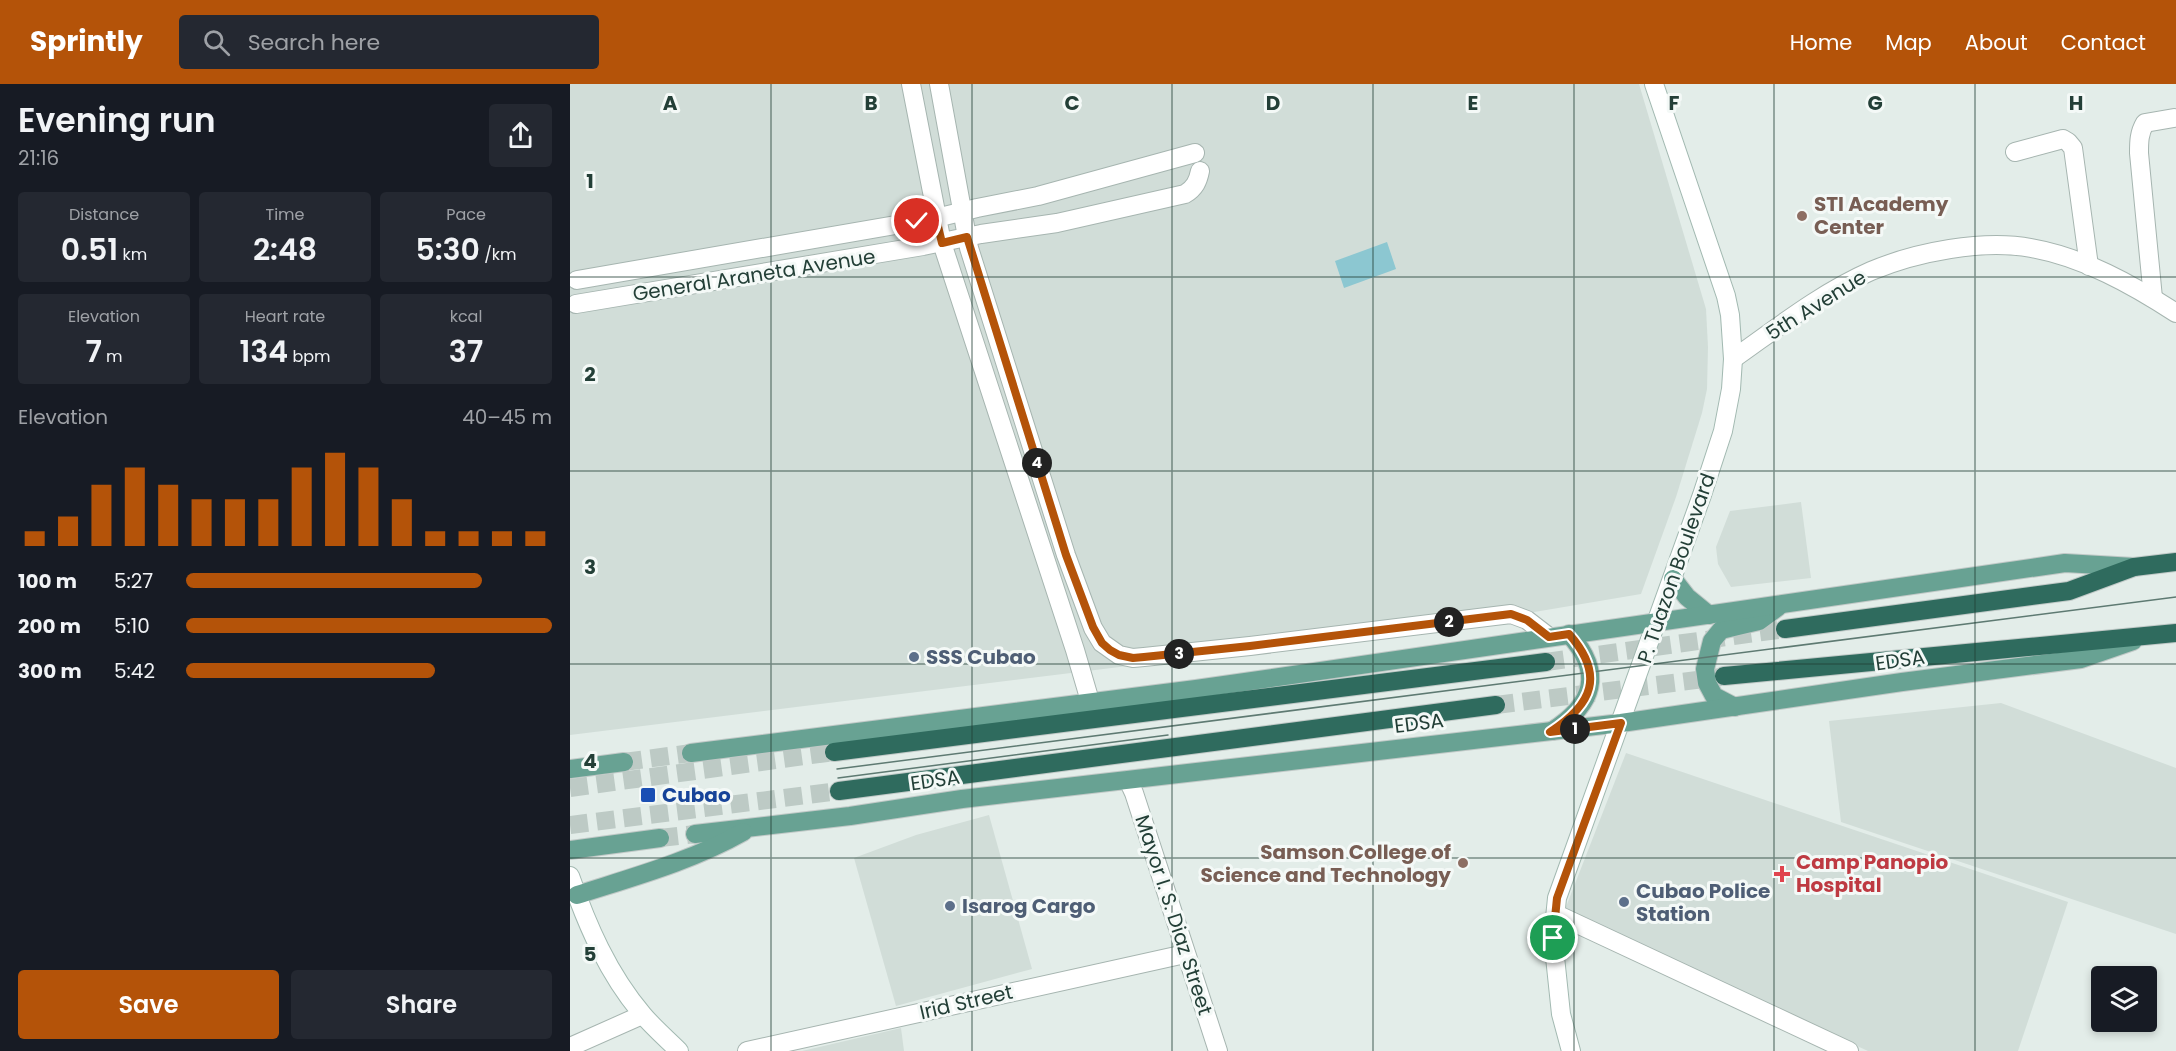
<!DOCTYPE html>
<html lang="en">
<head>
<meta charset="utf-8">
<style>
	:root { --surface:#171b24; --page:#242831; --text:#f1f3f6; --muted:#9ea1a6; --accent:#b45309 }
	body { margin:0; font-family:Poppins,sans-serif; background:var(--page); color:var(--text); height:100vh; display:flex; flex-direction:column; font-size:22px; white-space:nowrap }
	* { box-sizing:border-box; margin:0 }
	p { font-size:20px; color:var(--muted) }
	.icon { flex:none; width:33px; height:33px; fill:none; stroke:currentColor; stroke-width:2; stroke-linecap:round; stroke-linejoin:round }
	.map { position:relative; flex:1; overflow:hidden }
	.sheet { display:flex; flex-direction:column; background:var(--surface); width:570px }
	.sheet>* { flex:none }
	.fabs { position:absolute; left:1521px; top:882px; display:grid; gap:12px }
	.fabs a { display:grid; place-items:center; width:66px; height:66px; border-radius:6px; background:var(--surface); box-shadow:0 3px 9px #0003; font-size:30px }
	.pin { position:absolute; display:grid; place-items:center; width:51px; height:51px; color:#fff; margin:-26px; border:3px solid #fff; border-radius:50%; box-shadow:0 2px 6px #0007 }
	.km { position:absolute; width:30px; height:30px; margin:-15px; border-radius:50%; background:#222; color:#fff; font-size:16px; line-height:30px; text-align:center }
	.round { display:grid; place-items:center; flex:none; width:63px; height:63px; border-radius:6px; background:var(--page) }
	.head { display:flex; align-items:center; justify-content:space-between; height:102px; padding:0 18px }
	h1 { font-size:33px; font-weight:600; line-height:45px }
	.figures { display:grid; grid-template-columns:repeat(3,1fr); gap:9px; height:102px; padding:6px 18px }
	.figures div { display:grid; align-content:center; border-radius:6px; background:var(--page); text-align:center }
	.figures b { font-size:30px; font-weight:600 }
	.figures small { font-size:16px; font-weight:400 }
	.figures p { font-size:16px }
	.chart { height:168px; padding:12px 18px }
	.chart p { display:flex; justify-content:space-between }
	.chart svg { width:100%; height:108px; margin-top:6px; stroke:var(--accent); stroke-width:6 }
	.primary-button { display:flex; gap:12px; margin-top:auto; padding:12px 18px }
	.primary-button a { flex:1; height:69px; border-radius:6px; background:var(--accent); color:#fff; font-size:24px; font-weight:600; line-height:69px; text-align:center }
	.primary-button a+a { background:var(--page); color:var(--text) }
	ul { padding:0 18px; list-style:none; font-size:20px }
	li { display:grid; grid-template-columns:96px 72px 1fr; align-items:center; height:45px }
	li i { height:15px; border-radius:8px; background:var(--accent) }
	header { display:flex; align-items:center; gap:36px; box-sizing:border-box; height:84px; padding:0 30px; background:var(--accent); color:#fff }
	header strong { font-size:28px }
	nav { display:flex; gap:33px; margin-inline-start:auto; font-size:21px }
	.search { width:420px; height:54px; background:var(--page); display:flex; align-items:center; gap:15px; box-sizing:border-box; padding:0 21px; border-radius:6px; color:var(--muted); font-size:22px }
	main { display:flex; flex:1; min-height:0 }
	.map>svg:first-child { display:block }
	.built { fill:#d1ddd8 }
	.water { fill:#8cc7d1 }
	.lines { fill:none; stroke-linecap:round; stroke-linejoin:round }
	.primary-tunnel { stroke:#bdcac5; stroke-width:18; stroke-dasharray:18 9; stroke-linecap:butt }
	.highway-tunnel { stroke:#bdcac5; stroke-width:18; stroke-dasharray:18 9; stroke-linecap:butt }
	.street-casing { stroke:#a6b5b0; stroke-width:20 }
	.secondary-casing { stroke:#a2b9b1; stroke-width:20 }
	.primary-casing { stroke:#c1c9c7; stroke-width:20 }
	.highway-casing { stroke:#c1c9c7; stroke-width:20 }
	.street { stroke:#fff; stroke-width:18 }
	.secondary { stroke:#fff; stroke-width:18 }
	.primary { stroke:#68a293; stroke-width:18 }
	.highway { stroke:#2f6b5e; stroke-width:18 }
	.tram { stroke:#5e7a72; stroke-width:1.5 }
	.route-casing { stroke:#fff; stroke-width:12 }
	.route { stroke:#b45309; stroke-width:8 }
	.grid { fill:none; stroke:#233f37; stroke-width:1.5; stroke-opacity:0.55 }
	.education-dot { fill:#8d6e63; stroke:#f4f9f7; stroke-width:2 }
	.service-dot { fill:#5c6f8a; stroke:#f4f9f7; stroke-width:2 }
	.transit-dot { fill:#1a4fb4; stroke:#f4f9f7; stroke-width:2 }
	.health-dot { fill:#e0444e; stroke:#f4f9f7; stroke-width:2 }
	.labels { text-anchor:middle; stroke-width:6; stroke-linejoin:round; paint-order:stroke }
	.education-label { font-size:20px; font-weight:bold; fill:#785e54; stroke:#f4f9f7; text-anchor:start }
	.street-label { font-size:20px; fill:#233f37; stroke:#f4f9f7 }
	.service-label { font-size:20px; font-weight:bold; fill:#4e5e75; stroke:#f4f9f7; text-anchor:start }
	.transit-label { font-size:20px; font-weight:bold; fill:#164399; stroke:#f4f9f7; text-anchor:start }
	.health-label { font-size:20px; font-weight:bold; fill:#be3a42; stroke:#f4f9f7; text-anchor:start }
	.grid-label { font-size:20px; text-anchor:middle; font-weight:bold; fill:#233f37; stroke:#f4f9f7; stroke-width:6; stroke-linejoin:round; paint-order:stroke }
</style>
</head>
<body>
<header>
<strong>Sprintly</strong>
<div class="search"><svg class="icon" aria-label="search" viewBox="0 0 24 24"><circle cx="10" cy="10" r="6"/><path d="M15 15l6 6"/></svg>Search here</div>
<nav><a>Home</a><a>Map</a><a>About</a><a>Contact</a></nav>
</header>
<main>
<section class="sheet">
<div class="head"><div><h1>Evening run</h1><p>21:16</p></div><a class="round"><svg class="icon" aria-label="share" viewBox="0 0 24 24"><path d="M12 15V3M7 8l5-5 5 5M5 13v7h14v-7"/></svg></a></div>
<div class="figures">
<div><p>Distance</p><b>0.51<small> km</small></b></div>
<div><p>Time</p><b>2:48</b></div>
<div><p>Pace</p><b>5:30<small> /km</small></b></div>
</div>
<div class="figures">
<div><p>Elevation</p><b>7<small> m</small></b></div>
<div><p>Heart rate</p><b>134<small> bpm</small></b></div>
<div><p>kcal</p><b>37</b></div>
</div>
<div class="chart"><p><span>Elevation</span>40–45 m</p>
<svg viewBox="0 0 160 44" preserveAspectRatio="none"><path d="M5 44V38M15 44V32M25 44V19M35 44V12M45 44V19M55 44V25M65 44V25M75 44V25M85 44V12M95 44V6M105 44V12M115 44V25M125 44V38M135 44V38M145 44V38M155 44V38"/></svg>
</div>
<ul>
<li><b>100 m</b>5:27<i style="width:81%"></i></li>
<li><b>200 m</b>5:10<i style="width:100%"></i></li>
<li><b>300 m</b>5:42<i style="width:68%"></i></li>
</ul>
<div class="primary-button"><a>Save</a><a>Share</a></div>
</section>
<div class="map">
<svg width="1606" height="967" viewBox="0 0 1606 967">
	<rect width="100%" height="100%" fill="#e3ede9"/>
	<g class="built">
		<path d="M0,0H1069L1136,225L1138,263L1137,305L1132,329L1106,413L1071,510L881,542L0,651Z"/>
		<path d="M1231,418L1241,494L1161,503L1148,480L1146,463L1160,427Z"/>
		<path d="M1431,619L1606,684V850L1271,738L1259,637Z"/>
		<path d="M1056,669L1498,818L1448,967H1298L994,828Z"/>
		<path d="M419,731L462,885L326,922L284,774L346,751Z"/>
		<path d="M331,944L334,967H232Z"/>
	</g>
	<path class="water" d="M817,158L826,185L774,204L765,177Z"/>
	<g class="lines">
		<g class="primary-tunnel">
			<path d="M54,678L121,669"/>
			<path d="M90,754L125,750"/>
		</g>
		<g class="highway-tunnel">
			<path d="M976,578L1215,545"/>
			<path d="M926,621L1151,593"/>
			<path d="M0,704L264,668"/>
			<path d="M0,741L269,707"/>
		</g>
		<defs>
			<g id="street">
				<path d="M341,0L372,159L505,566L520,617"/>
				<path d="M369,0L399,164L496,471L523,544L532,559L549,571L563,574L574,573L680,562L941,530L957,536L979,553"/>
				<path d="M1445,68L1493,55L1498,58L1503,64L1519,182"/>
				<path d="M7,196L366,134L407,124L468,112L625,69"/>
				<path d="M1583,214L1569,69C1569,58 1569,49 1575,39L1604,34"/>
				<path d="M6,220L353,162L411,150L487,139L615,110C625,104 628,97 630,87"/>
				<path d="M1163,275C1207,244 1251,209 1301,187C1346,168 1413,155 1461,164C1513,173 1563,201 1606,229"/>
				<path d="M558,696L564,709L648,967"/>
				<path d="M986,830L1279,967"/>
				<path d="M0,963L72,931"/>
				<path d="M177,967L615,870"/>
			</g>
			<g id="secondary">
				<path d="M0,792C17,841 38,890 73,931C84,944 97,955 109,967"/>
				<path d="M1001,967L991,930L983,854L987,814L1132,411L1153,347L1161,305L1163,275L1160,231L1156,212L1084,0"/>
			</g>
			<g id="primary">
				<path d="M1103,495L1117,513L1139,531"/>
				<path d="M1165,623L1144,612L1137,599L1135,585L1142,557L1151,546L1189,537L1208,523"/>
				<path d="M982,647C1024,620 1034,589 999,550"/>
				<path d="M121,669L626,605L1495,479L1564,483"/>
				<path d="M0,685L54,678"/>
				<path d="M125,750L280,732L392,715L1051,639L1332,598L1511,575L1563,557"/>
				<path d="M0,766L90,754"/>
				<path d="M7,811C63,793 122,777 173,748"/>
			</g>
			<g id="highway">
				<path d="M1215,545L1499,507L1564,483L1606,478"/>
				<path d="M1154,592L1606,549"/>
				<path d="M264,668L976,578"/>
				<path d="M269,707L926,621"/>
			</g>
		</defs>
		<use href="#street" class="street-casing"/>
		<use href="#secondary" class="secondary-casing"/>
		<use href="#primary" class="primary-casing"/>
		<use href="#highway" class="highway-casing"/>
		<use href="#street" class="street"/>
		<use href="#secondary" class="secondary"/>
		<use href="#primary" class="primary"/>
		<use href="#highway" class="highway"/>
		<g class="tram">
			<path d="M267,685L1606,513"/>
			<path d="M268,694L598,651"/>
		</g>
	</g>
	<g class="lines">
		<defs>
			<path id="route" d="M347,137L366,134L372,159L397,153L496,471L523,543L532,559L540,566L549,571L563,574L574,573L680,562L941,530L957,536L979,553L999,550C1035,591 1023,620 980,648L1051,639L987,814L983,854"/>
		</defs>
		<use href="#route" class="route-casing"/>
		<use href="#route" class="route"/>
	</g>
	<path class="grid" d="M201,0V967M402,0V967M602,0V967M803,0V967M1004,0V967M1204,0V967M1405,0V967M0,193H1606M0,387H1606M0,580H1606M0,774H1606"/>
	<g class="education-dot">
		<circle cx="1232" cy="132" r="6"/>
		<circle cx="893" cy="779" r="6"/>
	</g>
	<g class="service-dot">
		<circle cx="344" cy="573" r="6"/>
		<circle cx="1054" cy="818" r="6"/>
		<circle cx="380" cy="822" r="6"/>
	</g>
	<rect class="transit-dot" x="70" y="703" width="16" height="16" rx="3"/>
	<path class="health-dot" d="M1209 781h6v6h6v6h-6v6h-6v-6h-6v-6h6z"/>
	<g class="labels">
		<g class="education-label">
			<text x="1244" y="127">STI Academy<tspan x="1244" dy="23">Center</tspan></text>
			<text x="881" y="775" text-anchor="end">Samson College of<tspan x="881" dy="23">Science and Technology</tspan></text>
		</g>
		<g class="street-label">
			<text transform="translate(184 191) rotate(-9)" y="7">General Araneta Avenue</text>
			<text transform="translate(1246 221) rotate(-32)" y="7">5th Avenue</text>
			<text transform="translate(1106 484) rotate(-71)" y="7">P. Tuazon Boulevard</text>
			<text transform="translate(1330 576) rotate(-8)" y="7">EDSA</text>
			<text transform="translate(849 639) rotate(-7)" y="7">EDSA</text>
			<text transform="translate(365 696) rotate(-8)" y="7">EDSA</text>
			<text transform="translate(604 831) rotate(72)" y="7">Mayor I. S. Diaz Street</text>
			<text transform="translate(396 918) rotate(-13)" y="7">Irid Street</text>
		</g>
		<g class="service-label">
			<text x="356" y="580">SSS Cubao</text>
			<text x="1066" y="814">Cubao Police<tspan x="1066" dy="23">Station</tspan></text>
			<text x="392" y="829">Isarog Cargo</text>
		</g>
		<g class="transit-label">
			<text x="92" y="718">Cubao</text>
		</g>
		<g class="health-label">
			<text x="1226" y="785">Camp Panopio<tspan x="1226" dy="23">Hospital</tspan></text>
		</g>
	</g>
	<g class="grid-label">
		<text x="100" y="26">A</text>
		<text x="301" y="26">B</text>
		<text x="502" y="26">C</text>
		<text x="703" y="26">D</text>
		<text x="903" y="26">E</text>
		<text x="1104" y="26">F</text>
		<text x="1305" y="26">G</text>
		<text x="1506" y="26">H</text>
		<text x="20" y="104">1</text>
		<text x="20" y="297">2</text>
		<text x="20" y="490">3</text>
		<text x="20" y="684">4</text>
		<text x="20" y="877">5</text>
	</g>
</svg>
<div class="fabs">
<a><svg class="icon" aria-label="layers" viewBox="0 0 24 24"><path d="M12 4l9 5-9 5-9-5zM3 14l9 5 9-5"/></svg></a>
</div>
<div class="pin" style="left:983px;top:854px;background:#1e9e55"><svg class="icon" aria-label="arrive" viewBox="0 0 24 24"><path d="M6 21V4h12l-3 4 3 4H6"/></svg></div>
<div class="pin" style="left:347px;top:137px;background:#d93025"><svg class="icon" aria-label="check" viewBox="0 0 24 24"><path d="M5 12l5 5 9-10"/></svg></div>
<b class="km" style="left:1005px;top:645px">1</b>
<b class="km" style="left:879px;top:538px">2</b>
<b class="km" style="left:609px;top:570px">3</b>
<b class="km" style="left:467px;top:379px">4</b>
</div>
</main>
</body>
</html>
